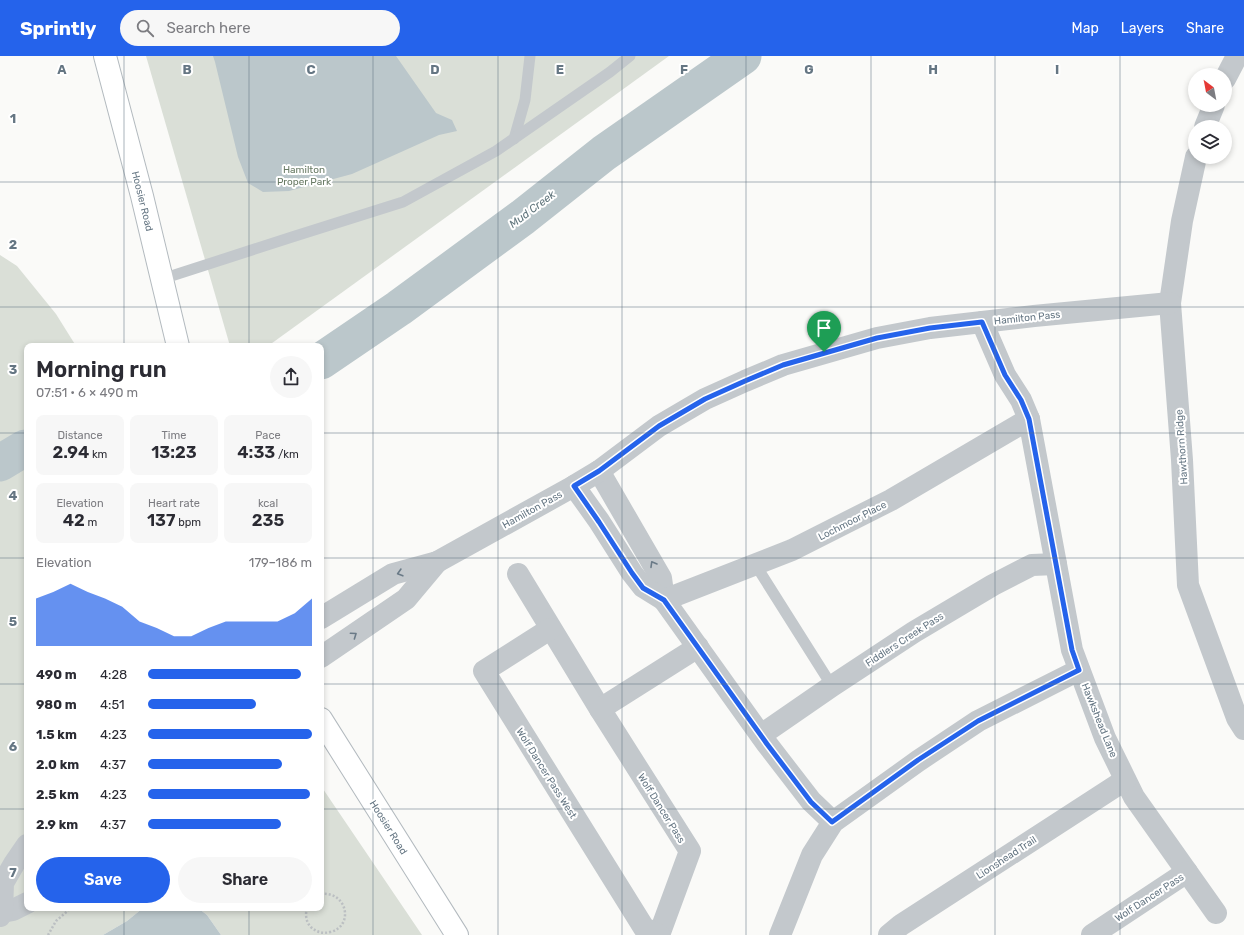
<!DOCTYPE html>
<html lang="en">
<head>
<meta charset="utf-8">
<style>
	:root { --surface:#fff; --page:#f7f7f7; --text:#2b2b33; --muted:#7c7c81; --accent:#2563eb }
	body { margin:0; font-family:Rubik,sans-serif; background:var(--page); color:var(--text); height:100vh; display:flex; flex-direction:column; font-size:15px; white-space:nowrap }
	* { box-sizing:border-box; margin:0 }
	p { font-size:13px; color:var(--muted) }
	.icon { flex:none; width:22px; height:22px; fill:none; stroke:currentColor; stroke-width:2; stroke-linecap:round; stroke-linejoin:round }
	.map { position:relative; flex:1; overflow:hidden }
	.sheet { position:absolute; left:24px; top:287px; width:300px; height:568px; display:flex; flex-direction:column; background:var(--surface); border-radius:8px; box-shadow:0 2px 6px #0003 }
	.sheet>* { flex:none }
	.needle { width:26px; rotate:328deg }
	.fabs { position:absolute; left:1188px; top:12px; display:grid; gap:8px }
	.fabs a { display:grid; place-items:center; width:44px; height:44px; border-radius:50%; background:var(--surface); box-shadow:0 2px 6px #0003; font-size:20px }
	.pin { position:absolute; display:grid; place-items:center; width:34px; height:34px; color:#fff; margin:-41px -17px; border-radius:50% 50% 50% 0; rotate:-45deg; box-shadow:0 0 4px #0007 }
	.pin .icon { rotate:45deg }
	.round { display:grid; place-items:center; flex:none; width:42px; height:42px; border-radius:21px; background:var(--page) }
	.head { display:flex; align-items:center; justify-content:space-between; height:68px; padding:0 12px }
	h1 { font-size:22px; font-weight:600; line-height:30px }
	.figures { display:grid; grid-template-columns:repeat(3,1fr); gap:6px; height:68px; padding:4px 12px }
	.figures div { display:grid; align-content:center; border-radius:8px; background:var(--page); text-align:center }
	.figures b { font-size:17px; font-weight:600 }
	.figures small { font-size:11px; font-weight:400 }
	.figures p { font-size:11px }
	.chart { height:112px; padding:8px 12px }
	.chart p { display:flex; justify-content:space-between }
	.chart svg { width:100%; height:72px; margin-top:4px; fill:var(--accent); opacity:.7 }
	.primary-button { display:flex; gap:8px; margin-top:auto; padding:8px 12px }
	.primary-button a { flex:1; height:46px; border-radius:24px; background:var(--accent); color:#fff; font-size:16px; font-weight:600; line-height:46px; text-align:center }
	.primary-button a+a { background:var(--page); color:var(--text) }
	ul { padding:0 12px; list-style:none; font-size:13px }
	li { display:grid; grid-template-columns:64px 48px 1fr; align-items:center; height:30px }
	li i { height:10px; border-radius:5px; background:var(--accent) }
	header { display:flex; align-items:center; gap:24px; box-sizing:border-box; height:56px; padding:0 20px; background:var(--accent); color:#fff }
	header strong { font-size:19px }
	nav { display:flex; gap:22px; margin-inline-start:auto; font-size:14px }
	.search { width:280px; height:36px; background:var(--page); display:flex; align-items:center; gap:10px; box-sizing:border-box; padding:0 14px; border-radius:22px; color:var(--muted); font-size:15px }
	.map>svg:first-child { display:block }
	.green { fill:#dadfd7 }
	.water { fill:#bbc7cb }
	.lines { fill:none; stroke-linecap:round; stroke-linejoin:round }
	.river { stroke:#bbc7cb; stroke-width:37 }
	.secondary-casing { stroke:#b3babf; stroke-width:24 }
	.path { stroke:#bbbfc2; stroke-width:2.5; stroke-dasharray:2 2; stroke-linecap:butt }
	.lane { stroke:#c3c8cc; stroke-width:11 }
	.street { stroke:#c3c8cc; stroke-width:22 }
	.secondary { stroke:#fff; stroke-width:22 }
	.oneway { stroke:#6a7a87 }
	.route-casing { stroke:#fff; stroke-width:8 }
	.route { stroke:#2563eb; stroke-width:5 }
	.grid { fill:none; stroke:#657683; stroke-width:1; stroke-opacity:0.55 }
	.labels { text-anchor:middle; stroke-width:4; stroke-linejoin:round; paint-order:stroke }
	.park-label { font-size:10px; fill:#687a64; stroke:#fff }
	.street-label { font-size:10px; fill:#657683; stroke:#fff }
	.water-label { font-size:11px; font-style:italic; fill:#60757c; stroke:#fff }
	.grid-label { font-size:13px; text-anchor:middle; font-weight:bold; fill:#657683; stroke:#fff; stroke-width:4; stroke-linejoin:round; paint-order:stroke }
</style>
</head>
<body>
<header>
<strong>Sprintly</strong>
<div class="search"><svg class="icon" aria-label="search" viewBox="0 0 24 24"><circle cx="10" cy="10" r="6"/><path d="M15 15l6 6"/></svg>Search here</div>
<nav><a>Map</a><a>Layers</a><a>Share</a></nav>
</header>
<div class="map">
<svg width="1244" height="879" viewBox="0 0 1244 879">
	<rect width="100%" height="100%" fill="#fafaf8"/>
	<g class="green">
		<path d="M146,0H669L268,290H230Z"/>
		<path d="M0,199L17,210L56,258L76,290H27V852H143L127,865L103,879H0Z"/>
		<path d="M321,730L422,879H221L207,859L198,852H321Z"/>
	</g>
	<g class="water">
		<path d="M213,0H396L436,57L452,64L457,75L439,79L352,118L289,135L263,136L248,127L238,101L215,6Z"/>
		<path d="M143,852H198L207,859L221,879H103L127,865Z"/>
	</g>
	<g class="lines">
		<g class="river">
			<path d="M321,305L399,252L523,161L604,97L743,0"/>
			<path d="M0,407L25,392H27"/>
		</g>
		<defs>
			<g id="secondary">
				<path d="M105,0L142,140L178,290"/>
				<path d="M321,663L457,879"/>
			</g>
		</defs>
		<use href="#secondary" class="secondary-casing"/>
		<g class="path">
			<path d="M307,852C305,859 306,867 312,872C317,876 323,878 330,876C354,871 348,835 321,838"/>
			<path d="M48,879L56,865L71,852"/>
		</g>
		<g class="lane">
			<path d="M514,83L525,44L530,0"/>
			<path d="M162,223L292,181L403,146L496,95L610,16L630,0"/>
			<path d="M755,508L832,630"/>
		</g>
		<g class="street">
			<path d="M1225,23L1237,0"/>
			<path d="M1205,71L1214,49"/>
			<path d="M1196,101L1182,165L1170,247L1182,404L1188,529L1237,662L1244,673"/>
			<path d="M982,266L1005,319L1021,344L1029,363L1072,594L1105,682L1134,741L1216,857"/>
			<path d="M599,415L661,522L664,544"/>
			<path d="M574,430L599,465L632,517L643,531L664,544L767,688L811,745L833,766"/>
			<path d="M518,518L600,653L690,795L659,879"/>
			<path d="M664,544L792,494L891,444L1029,363"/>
			<path d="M321,562L393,518L437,506L574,430L599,415L659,370L705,343L745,325L783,309L877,282L930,272L1034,260L1170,247"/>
			<path d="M550,573L484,615L644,872L659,879"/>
			<path d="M321,601L406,543L437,506"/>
			<path d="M600,653L698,591"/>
			<path d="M761,679L832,630L914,576L993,529L1032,509L1056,508"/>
			<path d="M2,856L13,854L27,847"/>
			<path d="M0,860L2,856L3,827L14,808L27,789"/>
			<path d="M780,879L812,799L833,766L918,705L978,665L1079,614"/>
			<path d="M889,879L901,869L1125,724"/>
			<path d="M1092,879L1187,816"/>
		</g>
		<use href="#secondary" class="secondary"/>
	</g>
	<defs><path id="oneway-chevron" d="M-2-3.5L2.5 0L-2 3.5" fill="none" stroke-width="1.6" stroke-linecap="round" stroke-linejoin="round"/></defs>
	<g class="oneway">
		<use href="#oneway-chevron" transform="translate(653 508) rotate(-120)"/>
		<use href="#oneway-chevron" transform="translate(400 517) rotate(164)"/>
		<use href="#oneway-chevron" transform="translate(354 579) rotate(-35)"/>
	</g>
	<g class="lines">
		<defs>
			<path id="route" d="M982,266L1005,319L1021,344L1029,363L1072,594L1079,614L978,665L918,704L832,766L811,746L767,688L664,544L643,532L632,517L599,466L574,430L599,415L659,370L705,343L745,325L783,309L877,282L930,272Z"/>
		</defs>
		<use href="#route" class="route-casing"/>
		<use href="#route" class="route"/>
	</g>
	<path class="grid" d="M124,0V290M249,0V290M373,0V879M498,0V879M622,0V879M746,0V879M871,0V879M995,0V879M1120,0V879M0,126H1244M0,251H1244M0,377H27M321,377H1244M0,502H27M321,502H1244M0,628H27M321,628H1244M0,753H27M321,753H1244M124,852V879M249,852V879"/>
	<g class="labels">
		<g class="park-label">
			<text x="304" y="117">Hamilton<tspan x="304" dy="12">Proper Park</tspan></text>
		</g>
		<g class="street-label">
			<text transform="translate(143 145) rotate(76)" y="4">Hoosier Road</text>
			<text transform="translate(1027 261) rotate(-6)" y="4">Hamilton Pass</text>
			<text transform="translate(1181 391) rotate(-94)" y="4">Hawthorn Ridge</text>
			<text transform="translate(532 453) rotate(-29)" y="4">Hamilton Pass</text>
			<text transform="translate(852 464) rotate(-27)" y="4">Lochmoor Place</text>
			<text transform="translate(904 583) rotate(-33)" y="4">Fiddlers Creek Pass</text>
			<text transform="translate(1100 664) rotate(68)" y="4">Hawkshead Lane</text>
			<text transform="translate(547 717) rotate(58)" y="4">Wolf Dancer Pass West</text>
			<text transform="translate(662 752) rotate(58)" y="4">Wolf Dancer Pass</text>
			<text transform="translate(389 771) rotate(58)" y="4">Hoosier Road</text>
			<text transform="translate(1006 801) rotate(-33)" y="4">Lionshead Trail</text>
			<text transform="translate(1149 841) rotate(-33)" y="4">Wolf Dancer Pass</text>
		</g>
		<g class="water-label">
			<text transform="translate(532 153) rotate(-37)" y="4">Mud Creek</text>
		</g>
	</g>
	<g class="grid-label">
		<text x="62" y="18">A</text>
		<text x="187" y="18">B</text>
		<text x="311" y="18">C</text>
		<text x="435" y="18">D</text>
		<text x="560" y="18">E</text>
		<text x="684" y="18">F</text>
		<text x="809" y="18">G</text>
		<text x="933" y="18">H</text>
		<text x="1057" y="18">I</text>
		<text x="13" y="67">1</text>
		<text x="13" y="193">2</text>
		<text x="13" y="318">3</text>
		<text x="13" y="444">4</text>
		<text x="13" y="570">5</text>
		<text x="13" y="695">6</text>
		<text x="13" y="821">7</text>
	</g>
</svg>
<div class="fabs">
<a><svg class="needle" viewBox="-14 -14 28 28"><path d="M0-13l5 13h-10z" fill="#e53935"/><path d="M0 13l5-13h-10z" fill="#7c7c81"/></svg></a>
<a><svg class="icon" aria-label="layers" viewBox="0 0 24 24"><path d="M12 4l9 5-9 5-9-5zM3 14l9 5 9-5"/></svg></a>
</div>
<div class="pin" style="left:824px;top:296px;background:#1e9e55"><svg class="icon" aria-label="arrive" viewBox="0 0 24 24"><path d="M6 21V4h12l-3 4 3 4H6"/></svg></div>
<section class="sheet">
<div class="head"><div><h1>Morning run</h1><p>07:51 · 6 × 490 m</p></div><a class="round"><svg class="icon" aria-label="share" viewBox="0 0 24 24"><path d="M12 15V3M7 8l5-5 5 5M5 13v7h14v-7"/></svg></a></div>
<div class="figures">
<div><p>Distance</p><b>2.94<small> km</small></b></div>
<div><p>Time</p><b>13:23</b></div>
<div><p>Pace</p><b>4:33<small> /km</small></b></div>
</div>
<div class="figures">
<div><p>Elevation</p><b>42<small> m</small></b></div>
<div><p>Heart rate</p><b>137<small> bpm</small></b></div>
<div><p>kcal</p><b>235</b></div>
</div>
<div class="chart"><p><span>Elevation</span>179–186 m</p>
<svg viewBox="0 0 160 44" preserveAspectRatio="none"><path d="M0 44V15L10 11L20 6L30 11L40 15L50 20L60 29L70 33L80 38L90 38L100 33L110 29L120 29L130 29L140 29L150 24L160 15V44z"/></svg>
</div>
<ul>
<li><b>490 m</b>4:28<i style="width:93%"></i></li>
<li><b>980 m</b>4:51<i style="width:66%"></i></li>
<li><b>1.5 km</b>4:23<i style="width:100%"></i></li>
<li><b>2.0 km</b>4:37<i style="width:82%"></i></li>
<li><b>2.5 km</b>4:23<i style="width:99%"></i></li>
<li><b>2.9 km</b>4:37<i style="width:81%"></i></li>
</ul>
<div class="primary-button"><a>Save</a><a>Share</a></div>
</section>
</div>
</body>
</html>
